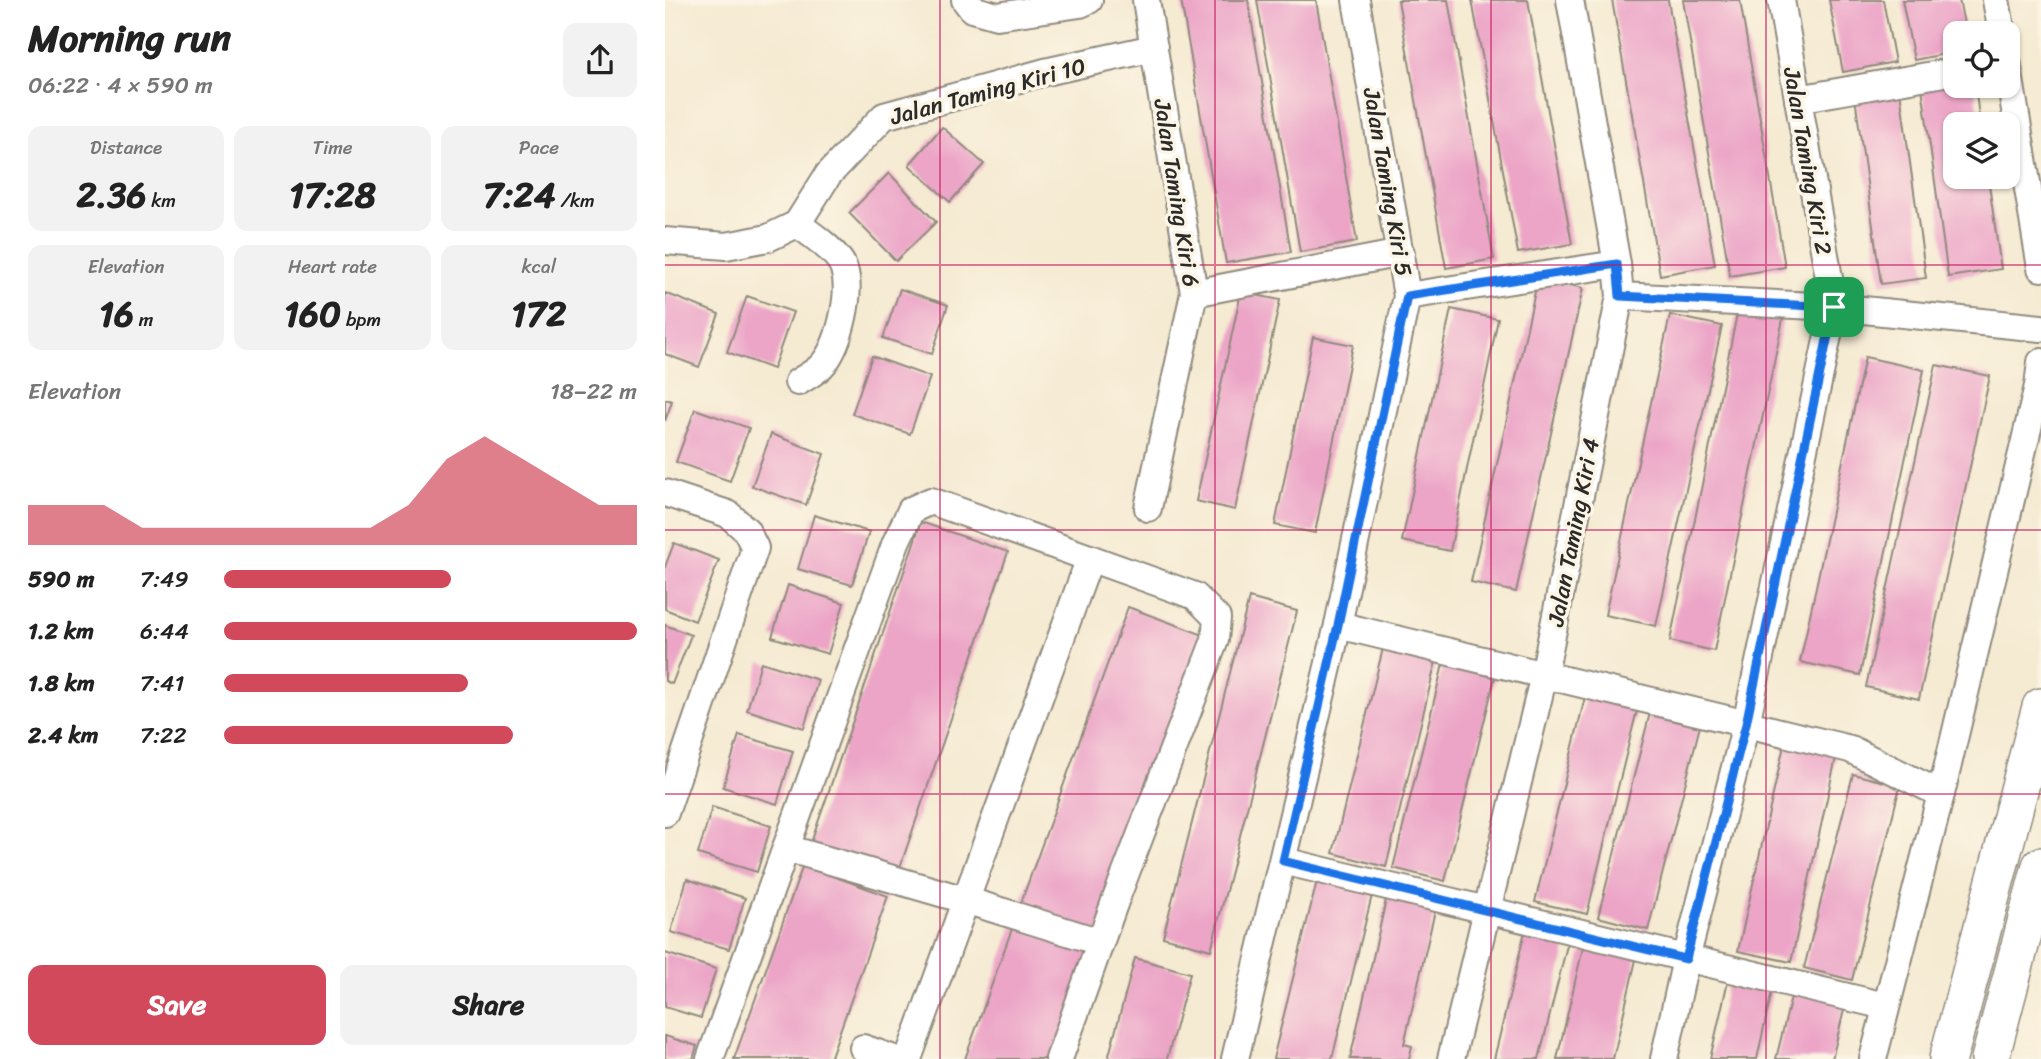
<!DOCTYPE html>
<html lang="en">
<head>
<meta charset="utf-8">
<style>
	:root { --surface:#fff; --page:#f2f2f2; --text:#222; --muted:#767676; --accent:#d1495b }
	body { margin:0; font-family:Sriracha,sans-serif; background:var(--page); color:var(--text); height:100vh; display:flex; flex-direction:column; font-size:26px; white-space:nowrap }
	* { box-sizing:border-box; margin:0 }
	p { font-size:23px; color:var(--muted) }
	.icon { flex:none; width:38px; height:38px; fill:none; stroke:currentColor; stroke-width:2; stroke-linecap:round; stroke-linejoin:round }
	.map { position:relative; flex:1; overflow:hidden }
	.panel { display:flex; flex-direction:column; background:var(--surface); width:665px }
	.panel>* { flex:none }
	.fabs { position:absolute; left:1278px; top:21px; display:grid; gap:14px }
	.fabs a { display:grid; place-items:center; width:77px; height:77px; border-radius:14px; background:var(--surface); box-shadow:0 2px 5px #0004; font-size:35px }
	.pin { position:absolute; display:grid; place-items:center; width:60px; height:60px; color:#fff; margin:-30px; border-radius:14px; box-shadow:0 4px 10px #0006 }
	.round { display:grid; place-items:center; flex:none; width:74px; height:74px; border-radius:14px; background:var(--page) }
	.overview { display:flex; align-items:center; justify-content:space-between; height:119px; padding:0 28px }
	h1 { font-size:38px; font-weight:700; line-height:52px }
	.stats { display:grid; grid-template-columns:repeat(3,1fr); gap:10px; height:119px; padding:7px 28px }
	.stats div { display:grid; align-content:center; border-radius:14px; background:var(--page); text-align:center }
	.stats b { font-size:35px; font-weight:700 }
	.stats small { font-size:19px; font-weight:400 }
	.stats p { font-size:19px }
	.chart { height:196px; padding:14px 28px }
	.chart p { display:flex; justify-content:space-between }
	.chart svg { width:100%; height:126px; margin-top:7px; fill:var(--accent); opacity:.7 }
	.action { display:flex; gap:14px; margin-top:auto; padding:14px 28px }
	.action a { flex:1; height:80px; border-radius:14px; background:var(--accent); color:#fff; font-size:28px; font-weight:700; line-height:80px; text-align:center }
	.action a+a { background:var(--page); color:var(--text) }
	ul { padding:0 28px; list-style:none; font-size:23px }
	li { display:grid; grid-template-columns:112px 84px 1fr; align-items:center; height:52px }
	li i { height:18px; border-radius:9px; background:var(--accent) }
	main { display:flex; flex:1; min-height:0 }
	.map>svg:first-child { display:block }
	.building { fill:#eca5c7 }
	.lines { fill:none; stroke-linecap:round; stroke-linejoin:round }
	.minor-casing { stroke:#908a7e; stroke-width:30 }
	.highway-casing { stroke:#908a7e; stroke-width:40 }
	.minor { stroke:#fff; stroke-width:26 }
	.highway { stroke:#fff; stroke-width:37 }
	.route-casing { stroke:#fff; stroke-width:14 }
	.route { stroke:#1a73e8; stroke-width:9 }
	.grid { fill:none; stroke:#c2185b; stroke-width:2; stroke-opacity:0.55 }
	.labels { text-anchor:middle; stroke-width:7; stroke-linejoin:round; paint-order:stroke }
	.street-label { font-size:23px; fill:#2b2b2b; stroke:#fcf5e5 }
</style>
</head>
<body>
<main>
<section class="panel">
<div class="overview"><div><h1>Morning run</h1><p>06:22 · 4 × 590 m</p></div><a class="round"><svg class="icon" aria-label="share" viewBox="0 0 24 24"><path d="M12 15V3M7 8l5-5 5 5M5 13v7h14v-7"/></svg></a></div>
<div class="stats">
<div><p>Distance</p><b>2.36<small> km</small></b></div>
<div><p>Time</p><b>17:28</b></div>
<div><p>Pace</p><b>7:24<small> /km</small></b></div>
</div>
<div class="stats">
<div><p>Elevation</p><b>16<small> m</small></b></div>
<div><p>Heart rate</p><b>160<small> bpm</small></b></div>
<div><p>kcal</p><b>172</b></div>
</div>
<div class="chart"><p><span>Elevation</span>18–22 m</p>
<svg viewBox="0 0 160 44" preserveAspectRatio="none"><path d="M0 44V30L10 30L20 30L30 38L40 38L50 38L60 38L70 38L80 38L90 38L100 30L110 14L120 6L130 14L140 22L150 30L160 30V44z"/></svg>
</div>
<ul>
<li><b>590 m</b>7:49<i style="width:55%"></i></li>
<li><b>1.2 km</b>6:44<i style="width:100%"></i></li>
<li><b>1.8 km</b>7:41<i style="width:59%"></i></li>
<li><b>2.4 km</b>7:22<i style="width:70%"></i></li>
</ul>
<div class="action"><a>Save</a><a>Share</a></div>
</section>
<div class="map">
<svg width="1376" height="1059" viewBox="0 0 1376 1059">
	<rect width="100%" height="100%" fill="#fcf5e5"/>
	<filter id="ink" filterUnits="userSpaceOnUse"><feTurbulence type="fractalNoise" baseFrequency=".0143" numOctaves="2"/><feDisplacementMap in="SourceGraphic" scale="14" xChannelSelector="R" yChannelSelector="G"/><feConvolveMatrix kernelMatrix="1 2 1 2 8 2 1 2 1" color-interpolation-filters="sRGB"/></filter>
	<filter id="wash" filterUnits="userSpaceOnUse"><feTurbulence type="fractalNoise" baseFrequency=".00686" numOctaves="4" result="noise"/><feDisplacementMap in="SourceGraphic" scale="28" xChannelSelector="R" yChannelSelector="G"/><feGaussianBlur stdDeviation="1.57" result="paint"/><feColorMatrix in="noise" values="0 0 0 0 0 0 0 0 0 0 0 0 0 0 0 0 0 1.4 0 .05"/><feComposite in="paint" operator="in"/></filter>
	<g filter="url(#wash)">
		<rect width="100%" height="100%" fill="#f5ead2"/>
		<g id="blocks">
			<g class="building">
				<path d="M516,0H583L626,252L561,263Z"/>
				<path d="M592,0H651L692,242L635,252Z"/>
				<path d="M733,0H783L829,259L781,268Z"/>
				<path d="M807,0H863L907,244L853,253Z"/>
				<path d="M947,0H1003L1050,265L995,275Z"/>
				<path d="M1018,0H1075L1120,267L1065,276Z"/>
				<path d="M1164,0H1218L1230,62L1178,72Z"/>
				<path d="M1237,0H1294L1301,33H1290V52L1249,60Z"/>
				<path d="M1290,75V86H1310L1315,124H1290V177H1323L1336,269L1283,277L1256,80Z"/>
				<path d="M1235,91L1261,278L1216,284L1190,97Z"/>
				<path d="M277,127L319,164L285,202L244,165Z"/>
				<path d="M224,173L271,222L231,261L184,213Z"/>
				<path d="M873,278L918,288L851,592L806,582Z"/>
				<path d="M235,289L283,305L267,354L218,338Z"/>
				<path d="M576,292L615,300L570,510L531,501Z"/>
				<path d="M0,293L54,314L34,367L0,354Z"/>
				<path d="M82,296L128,312L108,369L62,352Z"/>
				<path d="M1074,304L1119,314L1049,651L1005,641Z"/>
				<path d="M786,309L833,319L785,551L737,541Z"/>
				<path d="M1005,315L1057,326L991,626L940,615Z"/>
				<path d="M648,337L688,345L650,533L610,525Z"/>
				<path d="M207,356L265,377L245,434L187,414Z"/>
				<path d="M1200,357L1259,370L1195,675L1135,662Z"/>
				<path d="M1271,365L1325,376L1254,699L1201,687Z"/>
				<path d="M0,399L7,401L0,421Z"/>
				<path d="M30,409L84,428L65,481L11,462Z"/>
				<path d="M106,434L159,454L141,505L87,486Z"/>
				<path d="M149,515L204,532L187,585L133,569Z"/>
				<path d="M256,522L343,552L232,876L145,846Z"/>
				<path d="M9,543L54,560L30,621L0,609V567Z"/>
				<path d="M123,585L179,603L163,654L107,637Z"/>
				<path d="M584,598L632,611L546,950L498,937Z"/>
				<path d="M463,607L544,637L435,938L354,908Z"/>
				<path d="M0,625L26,635L7,684L0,681Z"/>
				<path d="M720,640L773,653L721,867L668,853Z"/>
				<path d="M780,656L832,669L780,881L728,868Z"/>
				<path d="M96,662L153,680L139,728L82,710Z"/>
				<path d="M922,689L974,702L922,914L870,902Z"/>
				<path d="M987,705L1037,718L983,930L933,917Z"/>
				<path d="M74,735L128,751L112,804L58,787Z"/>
				<path d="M1120,741L1172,753L1126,962L1073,951Z"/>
				<path d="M1188,774L1235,786L1187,980L1139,968Z"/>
				<path d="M47,807L106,826L92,872L33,854Z"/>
				<path d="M138,865L223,896L165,1059H69Z"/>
				<path d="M654,873L709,887L667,1059H608Z"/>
				<path d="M22,879L80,898L64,949L6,932Z"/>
				<path d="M723,891L772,902L739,1044L747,1046L744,1059H685Z"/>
				<path d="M862,923L905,933L874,1059H829Z"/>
				<path d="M348,926L430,955L392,1059H300Z"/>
				<path d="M920,939L973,951L948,1059H892Z"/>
				<path d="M0,953L51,969L36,1018L0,1007Z"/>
				<path d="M470,958L525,973L502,1059H443Z"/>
				<path d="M1065,972L1109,982L1092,1059H1045Z"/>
				<path d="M1128,989L1181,1002L1167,1059H1111Z"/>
				<path d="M0,1036L32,1046L28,1059H0Z"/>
			</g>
		</g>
	</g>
	<g filter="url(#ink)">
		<use href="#blocks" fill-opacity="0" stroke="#908a7e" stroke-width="2"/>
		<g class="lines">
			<defs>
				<g id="minor">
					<path d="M300,0L307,9L332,16L415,4L424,0"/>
					<path d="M481,0L529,293L483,508"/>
					<path d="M1331,0L1337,33"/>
					<path d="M1342,61L1376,268"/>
					<path d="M1133,99L1290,71"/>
					<path d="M132,224C145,233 175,254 179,269C187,293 175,343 159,363C153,371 141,377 133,382"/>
					<path d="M0,241L61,246L103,238L132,224L163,175L219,116L380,72L489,48"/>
					<path d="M529,293L736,253"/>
					<path d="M742,296L952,264"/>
					<path d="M955,296L1169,307L1376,328"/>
					<path d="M0,493L63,514L81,530L90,548L0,813"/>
					<path d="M673,625L1185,749L1276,794"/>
					<path d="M121,848L300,900L435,942"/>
					<path d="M618,861L1220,1006"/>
					<path d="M198,1048L229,1059"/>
					<path d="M45,1059L231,542L246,510L266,501L530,596L552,618L550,640L449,904L394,1059"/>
					<path d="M243,1059L425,558"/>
					<path d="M570,1059L673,625L742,296L691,0"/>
					<path d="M786,1059L879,675L955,296L952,264L905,0"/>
					<path d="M999,1059L1021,959L1081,724L1169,307L1116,0"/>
					<path d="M1208,1059L1276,794L1373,386L1376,362"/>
				</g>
				<g id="highway">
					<path d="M1283,1059L1376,707"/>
					<path d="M1325,1059L1376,866"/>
				</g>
			</defs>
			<use href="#minor" class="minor-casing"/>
			<use href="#highway" class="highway-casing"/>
			<use href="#minor" class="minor"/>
			<use href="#highway" class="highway"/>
		</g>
	</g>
	<g class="lines" filter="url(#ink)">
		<defs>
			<path id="route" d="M952,264L955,296L1169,307L1081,724L1021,959L618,861L673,625L742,296Z"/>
		</defs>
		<use href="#route" class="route-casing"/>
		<use href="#route" class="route"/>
	</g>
	<path class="grid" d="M275,0V1059M550,0V1059M826,0V1059M1101,0V1059M0,265H1376M0,530H1376M0,794H1376"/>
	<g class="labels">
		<g class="street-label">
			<text transform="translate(323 91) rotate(-15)" y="8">Jalan Taming Kiri 10</text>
			<text transform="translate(1143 161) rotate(80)" y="8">Jalan Taming Kiri 2</text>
			<text transform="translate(723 182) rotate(80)" y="8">Jalan Taming Kiri 5</text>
			<text transform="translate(512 193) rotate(81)" y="8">Jalan Taming Kiri 6</text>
			<text transform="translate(908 532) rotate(-79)" y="8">Jalan Taming Kiri 4</text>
		</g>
	</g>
</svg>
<div class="fabs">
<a><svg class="icon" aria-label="locate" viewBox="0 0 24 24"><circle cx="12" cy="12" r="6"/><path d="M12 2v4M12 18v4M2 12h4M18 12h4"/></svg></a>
<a><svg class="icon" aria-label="layers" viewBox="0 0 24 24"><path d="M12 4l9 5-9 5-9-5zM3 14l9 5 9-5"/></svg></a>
</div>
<div class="pin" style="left:1169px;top:307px;background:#1e9e55"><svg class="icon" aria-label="arrive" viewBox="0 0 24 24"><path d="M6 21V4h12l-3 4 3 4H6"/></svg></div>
</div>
</main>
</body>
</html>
